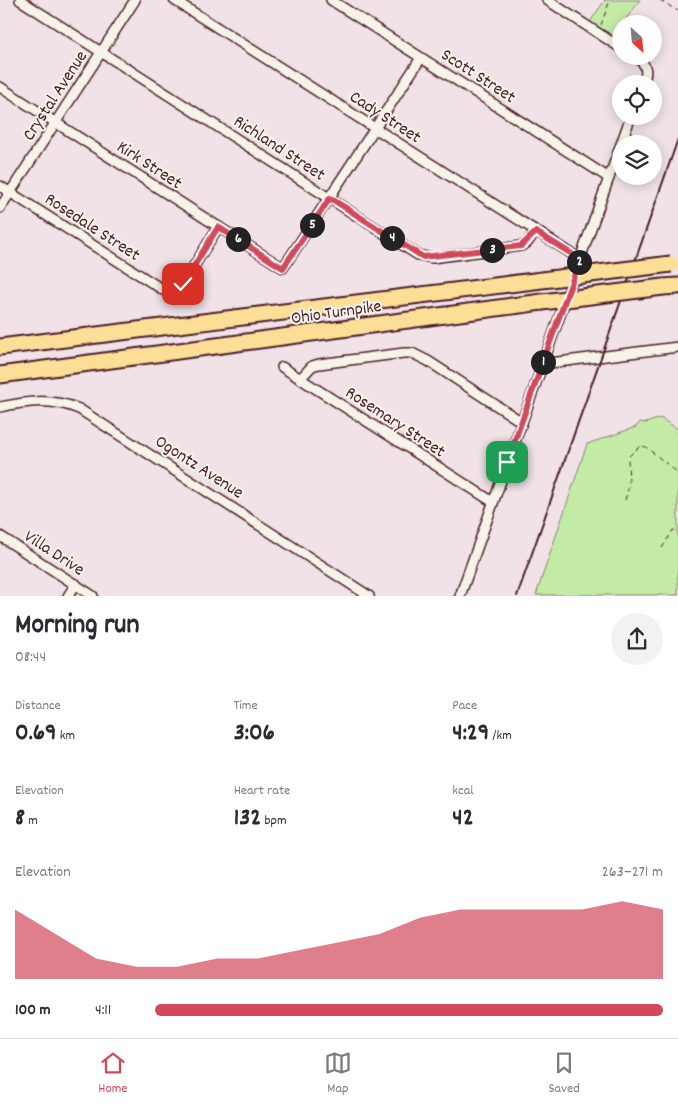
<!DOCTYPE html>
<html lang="en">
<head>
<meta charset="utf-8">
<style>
	:root { --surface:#fff; --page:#f2f2f3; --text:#2b2b33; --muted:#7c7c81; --line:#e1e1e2; --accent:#d1495b }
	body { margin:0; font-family:Dekko,sans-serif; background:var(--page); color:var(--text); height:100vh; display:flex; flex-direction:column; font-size:19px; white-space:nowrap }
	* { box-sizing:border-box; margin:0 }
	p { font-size:16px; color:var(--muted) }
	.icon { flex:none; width:28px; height:28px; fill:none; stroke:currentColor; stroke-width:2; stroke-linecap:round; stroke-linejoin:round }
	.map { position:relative; height:596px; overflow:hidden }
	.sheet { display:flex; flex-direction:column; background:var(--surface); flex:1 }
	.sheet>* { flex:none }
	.needle { width:32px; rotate:154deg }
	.buttons { position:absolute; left:612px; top:15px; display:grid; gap:10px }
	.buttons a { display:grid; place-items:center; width:50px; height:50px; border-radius:50%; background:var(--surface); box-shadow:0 2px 12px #0003; font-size:25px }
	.pin { position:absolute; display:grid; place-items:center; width:42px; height:42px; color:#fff; margin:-21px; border-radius:10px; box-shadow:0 2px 8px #0006 }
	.km { position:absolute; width:25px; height:25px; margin:-12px; border-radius:50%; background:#222; color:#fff; font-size:14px; line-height:25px; text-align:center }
	.round { display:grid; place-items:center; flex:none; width:52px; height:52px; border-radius:26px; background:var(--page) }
	.headline { display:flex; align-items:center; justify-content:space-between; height:85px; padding:0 15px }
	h1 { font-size:28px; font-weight:700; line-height:38px }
	.stats { display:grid; grid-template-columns:repeat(3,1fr); gap:8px; height:85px; padding:5px 15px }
	.stats div { display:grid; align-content:center }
	.stats b { font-size:25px; font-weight:700 }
	.stats small { font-size:14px; font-weight:400 }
	.stats p { font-size:14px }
	.chart { height:140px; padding:10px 15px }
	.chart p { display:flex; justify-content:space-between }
	.chart svg { width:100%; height:90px; margin-top:5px; fill:var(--accent); opacity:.7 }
	ul { padding:0 15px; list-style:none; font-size:16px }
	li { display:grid; grid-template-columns:80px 60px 1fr; align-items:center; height:38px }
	li i { height:12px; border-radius:6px; background:var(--accent) }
	.dock { display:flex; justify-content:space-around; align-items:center; height:70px; border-top:1px solid var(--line); background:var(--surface); font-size:14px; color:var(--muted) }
	.dock a { display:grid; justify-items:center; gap:2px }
	.dock .active { color:var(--accent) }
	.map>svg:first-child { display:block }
	.green { fill:#c3eba6; stroke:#868568 }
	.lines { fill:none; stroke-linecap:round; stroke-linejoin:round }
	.street-casing { stroke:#4a1f2b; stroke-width:12 }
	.highway-casing { stroke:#4a1f2b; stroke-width:19 }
	.path { stroke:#4a1f2b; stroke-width:1; stroke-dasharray:5 4; stroke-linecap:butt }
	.street { stroke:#f7f3e8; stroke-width:9 }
	.highway { stroke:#fdde96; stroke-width:15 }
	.rail { stroke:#4a1f2b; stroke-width:2 }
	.highway-bridge-casing { stroke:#4a1f2b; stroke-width:19; stroke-linecap:butt }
	.highway-bridge { stroke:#fdde96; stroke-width:15 }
	.route-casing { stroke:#fff; stroke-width:10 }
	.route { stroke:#d1495b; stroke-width:6 }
	.labels { text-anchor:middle; stroke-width:4; stroke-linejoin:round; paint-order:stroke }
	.street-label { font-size:18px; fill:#4a1f2b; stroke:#f7f3e8 }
</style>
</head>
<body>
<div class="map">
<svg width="678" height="596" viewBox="0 0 678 596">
	<rect width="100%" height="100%" fill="#f0e2e7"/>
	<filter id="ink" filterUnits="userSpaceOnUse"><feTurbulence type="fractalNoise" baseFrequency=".02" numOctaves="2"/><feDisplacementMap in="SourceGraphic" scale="10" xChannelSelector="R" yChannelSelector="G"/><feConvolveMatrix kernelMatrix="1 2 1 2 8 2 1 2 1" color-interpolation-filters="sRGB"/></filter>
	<g filter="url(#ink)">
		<g class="green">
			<path d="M605,0H640L614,36L590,22Z"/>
			<path d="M660,418L678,429V595H536L587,444L636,427L640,422L646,423Z"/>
		</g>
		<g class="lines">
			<defs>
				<g id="street">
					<path d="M20,0L418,255L432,258L521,246L527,243L535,232"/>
					<path d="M174,0L580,259"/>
					<path d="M331,0L609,178"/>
					<path d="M547,0L621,48"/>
					<path d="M635,56C647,64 648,71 643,84"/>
					<path d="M0,87L283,268L421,58"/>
					<path d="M0,186L168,293L175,291L183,284L218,227"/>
					<path d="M0,208L135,0"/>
					<path d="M542,364L678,347"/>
					<path d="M282,367L493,502"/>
					<path d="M300,379L312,366L319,364L404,353H412L428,361L522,422"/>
					<path d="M0,407C28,401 51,398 79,409L369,596"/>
					<path d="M0,536L93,596"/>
					<path d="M68,596L76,584"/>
					<path d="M460,596L631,116"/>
				</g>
				<g id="highway">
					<path d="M663,287L678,286"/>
					<path d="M0,347L550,279"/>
					<path d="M0,375L542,302"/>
				</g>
			</defs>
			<use href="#street" class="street-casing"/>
			<use href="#highway" class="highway-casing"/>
			<g class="path">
				<path d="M660,0L678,11"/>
				<path d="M601,25L610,0"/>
				<path d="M625,500L629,486L628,457L640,446L646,447L678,473"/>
				<path d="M662,548L673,530L678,531"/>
			</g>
			<use href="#street" class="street"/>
			<use href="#highway" class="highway"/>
			<path class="rail" d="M517,596L678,139"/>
			<defs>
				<g id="highway-bridge">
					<path d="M550,279L671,264"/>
					<path d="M542,302L663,287"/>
				</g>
			</defs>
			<use href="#highway-bridge" class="highway-bridge-casing"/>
			<use href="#highway-bridge" class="highway-bridge"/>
		</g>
	</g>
	<g class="lines" filter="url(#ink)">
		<defs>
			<path id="route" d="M183,284L218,227L283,268L330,198L423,257L521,246L536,232L580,259L507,462"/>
		</defs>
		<use href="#route" class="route-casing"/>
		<use href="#route" class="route"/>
	</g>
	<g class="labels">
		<g class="street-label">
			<text transform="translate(479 75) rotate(33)" y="6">Scott Street</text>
			<text transform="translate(54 95) rotate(-57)" y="6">Crystal Avenue</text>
			<text transform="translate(386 116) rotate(33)" y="6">Cady Street</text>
			<text transform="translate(280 147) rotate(33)" y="6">Richland Street</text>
			<text transform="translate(150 164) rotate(33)" y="6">Kirk Street</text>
			<text transform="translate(93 226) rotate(33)" y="6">Rosedale Street</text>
			<text transform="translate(336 311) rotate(-8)" y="6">Ohio Turnpike</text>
			<text transform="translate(396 421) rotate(33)" y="6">Rosemary Street</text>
			<text transform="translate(200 466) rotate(33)" y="6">Ogontz Avenue</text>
			<text transform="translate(55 552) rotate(33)" y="6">Villa Drive</text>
		</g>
	</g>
</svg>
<div class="buttons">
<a><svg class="needle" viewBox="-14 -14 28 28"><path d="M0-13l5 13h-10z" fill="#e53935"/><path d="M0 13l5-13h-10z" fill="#7c7c81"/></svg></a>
<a><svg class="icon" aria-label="locate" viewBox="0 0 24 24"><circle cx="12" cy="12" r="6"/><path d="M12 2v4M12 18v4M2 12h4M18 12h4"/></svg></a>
<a><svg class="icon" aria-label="layers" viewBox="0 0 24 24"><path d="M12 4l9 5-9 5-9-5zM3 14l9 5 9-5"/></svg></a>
</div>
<div class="pin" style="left:507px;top:462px;background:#1e9e55"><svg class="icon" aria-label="arrive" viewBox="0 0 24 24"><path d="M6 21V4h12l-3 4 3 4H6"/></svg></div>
<div class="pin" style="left:183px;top:284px;background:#d93025"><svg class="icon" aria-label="check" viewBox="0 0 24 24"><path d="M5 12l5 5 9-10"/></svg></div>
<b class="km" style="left:543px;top:362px">1</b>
<b class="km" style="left:579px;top:262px">2</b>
<b class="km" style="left:492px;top:250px">3</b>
<b class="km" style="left:392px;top:238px">4</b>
<b class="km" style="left:312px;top:225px">5</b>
<b class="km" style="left:238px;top:239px">6</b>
</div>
<section class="sheet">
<div class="headline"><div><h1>Morning run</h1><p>08:44</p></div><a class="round"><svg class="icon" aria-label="share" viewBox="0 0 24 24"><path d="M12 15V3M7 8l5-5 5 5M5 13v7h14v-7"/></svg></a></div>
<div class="stats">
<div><p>Distance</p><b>0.69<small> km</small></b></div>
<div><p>Time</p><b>3:06</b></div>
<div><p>Pace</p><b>4:29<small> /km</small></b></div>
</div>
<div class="stats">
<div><p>Elevation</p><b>8<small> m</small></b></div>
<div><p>Heart rate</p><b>132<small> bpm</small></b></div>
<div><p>kcal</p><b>42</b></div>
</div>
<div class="chart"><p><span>Elevation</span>263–271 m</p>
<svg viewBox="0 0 160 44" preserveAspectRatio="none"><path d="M0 44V10L10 22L20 34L30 38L40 38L50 34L60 34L70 30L80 26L90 22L100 14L110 10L120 10L130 10L140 10L150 6L160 10V44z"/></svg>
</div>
<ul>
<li><b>100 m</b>4:11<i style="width:100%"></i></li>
</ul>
</section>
<nav class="dock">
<a class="active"><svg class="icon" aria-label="home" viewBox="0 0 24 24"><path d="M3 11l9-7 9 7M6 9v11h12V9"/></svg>Home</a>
<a><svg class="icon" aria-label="map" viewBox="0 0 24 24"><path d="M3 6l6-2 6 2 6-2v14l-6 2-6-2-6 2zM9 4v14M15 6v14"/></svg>Map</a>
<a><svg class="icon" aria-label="saved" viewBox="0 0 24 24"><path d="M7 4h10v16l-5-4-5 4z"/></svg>Saved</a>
</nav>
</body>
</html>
